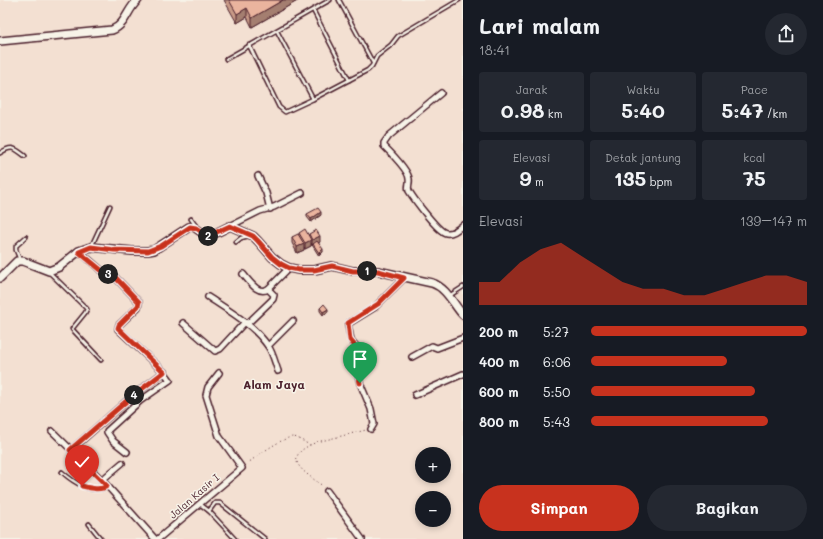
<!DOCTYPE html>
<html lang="id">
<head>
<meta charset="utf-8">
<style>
	:root { --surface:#171b24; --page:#242831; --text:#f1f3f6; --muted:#9ea1a6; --accent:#c8321e }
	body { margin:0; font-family:Mali,sans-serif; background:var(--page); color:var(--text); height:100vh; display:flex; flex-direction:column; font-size:15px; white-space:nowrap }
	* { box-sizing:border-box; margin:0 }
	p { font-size:13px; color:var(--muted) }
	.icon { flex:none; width:22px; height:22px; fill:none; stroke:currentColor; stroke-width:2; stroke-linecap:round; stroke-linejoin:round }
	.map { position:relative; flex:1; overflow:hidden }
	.details { display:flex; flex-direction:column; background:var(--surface); width:360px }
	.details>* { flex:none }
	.buttons { position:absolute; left:415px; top:447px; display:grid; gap:8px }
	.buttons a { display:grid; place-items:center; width:36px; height:36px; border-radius:50%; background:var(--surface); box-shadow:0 2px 6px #0003; font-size:20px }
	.pin { position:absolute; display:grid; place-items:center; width:34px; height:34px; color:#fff; margin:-41px -17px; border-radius:50% 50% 50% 0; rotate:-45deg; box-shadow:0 0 4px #0007 }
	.pin .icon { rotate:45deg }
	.km { position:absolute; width:20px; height:20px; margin:-10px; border-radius:50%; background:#222; color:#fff; font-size:11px; line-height:20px; text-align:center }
	.round { display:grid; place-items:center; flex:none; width:42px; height:42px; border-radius:21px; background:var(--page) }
	.summary { display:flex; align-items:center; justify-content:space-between; height:68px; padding:0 16px }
	h1 { font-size:22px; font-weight:700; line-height:30px }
	.stats { display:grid; grid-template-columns:repeat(3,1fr); gap:6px; height:68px; padding:4px 16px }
	.stats div { display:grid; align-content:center; border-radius:4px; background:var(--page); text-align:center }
	.stats b { font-size:20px; font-weight:700 }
	.stats small { font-size:11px; font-weight:400 }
	.stats p { font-size:11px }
	.chart { height:112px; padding:8px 16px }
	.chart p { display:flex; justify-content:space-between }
	.chart svg { width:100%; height:72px; margin-top:4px; fill:var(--accent); opacity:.7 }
	.button { display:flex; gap:8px; margin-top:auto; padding:8px 16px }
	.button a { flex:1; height:46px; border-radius:24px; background:var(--accent); color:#fff; font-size:16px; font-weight:700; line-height:46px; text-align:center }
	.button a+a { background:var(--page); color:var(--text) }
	ul { padding:0 16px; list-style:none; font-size:13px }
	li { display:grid; grid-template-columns:64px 48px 1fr; align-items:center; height:30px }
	li i { height:10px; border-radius:5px; background:var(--accent) }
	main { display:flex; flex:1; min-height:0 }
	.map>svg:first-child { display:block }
	.built { fill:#f3e0d2; fill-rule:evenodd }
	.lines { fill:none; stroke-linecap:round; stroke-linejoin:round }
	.lane-casing { stroke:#4a1f2b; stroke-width:5.5 }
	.street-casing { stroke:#4a1f2b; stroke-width:8 }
	.secondary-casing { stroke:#4a1f2b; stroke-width:10 }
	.path { stroke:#4a1f2b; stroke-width:1; stroke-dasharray:1 3; stroke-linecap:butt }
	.lane { stroke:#f7f3e8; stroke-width:2.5 }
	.street { stroke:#f7f3e8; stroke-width:5 }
	.secondary { stroke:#f7f3e8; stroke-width:7 }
	.wall { fill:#c99b88; stroke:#4a1f2b }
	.shaded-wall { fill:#a47e6f; stroke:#4a1f2b }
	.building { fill:#eab49e; stroke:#4a1f2b }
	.route-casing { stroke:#fff; stroke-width:8 }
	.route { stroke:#c8321e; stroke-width:5 }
	.labels { text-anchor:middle; stroke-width:3; stroke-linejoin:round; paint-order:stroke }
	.street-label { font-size:10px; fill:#4a1f2b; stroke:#f7f3e8 }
	.quarter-label { font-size:12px; font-weight:bold; fill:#4a1f2b; stroke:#f7f3e8 }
</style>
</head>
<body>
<main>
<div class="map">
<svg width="463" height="539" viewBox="0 0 463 539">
	<rect width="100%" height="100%" fill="#f7f3e8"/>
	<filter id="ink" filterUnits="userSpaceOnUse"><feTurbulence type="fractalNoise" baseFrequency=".025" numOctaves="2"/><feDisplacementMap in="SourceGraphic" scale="8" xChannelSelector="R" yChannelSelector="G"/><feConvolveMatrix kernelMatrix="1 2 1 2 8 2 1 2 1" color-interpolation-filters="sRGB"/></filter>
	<g filter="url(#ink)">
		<path class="built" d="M0,0H463V539H0ZM422,454H444V476H422ZM422,498H444V520H422Z"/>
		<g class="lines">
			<defs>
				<g id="lane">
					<path d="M339,0L373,63"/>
					<path d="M313,10L349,80"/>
					<path d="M277,31L313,99"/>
					<path d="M249,45L279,107L285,112L313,99L368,70L372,66L377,56L391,45L398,36L459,0"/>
					<path d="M226,59L330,0"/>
					<path d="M0,153C12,145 15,148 25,156"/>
					<path d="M191,219L196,226"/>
					<path d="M236,242L241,238L248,236"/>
					<path d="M91,247L110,206"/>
					<path d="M20,260L16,250V246L26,237"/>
					<path d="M50,273L87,309L85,313L72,329L101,360"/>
					<path d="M449,296L463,287"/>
					<path d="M62,472C72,481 93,496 107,486"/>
					<path d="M200,504L209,511L235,539"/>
					<path d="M209,511L215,503H220L265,539"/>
					<path d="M89,524L101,539"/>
				</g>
				<g id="street">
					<path d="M441,93L389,136L384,143V146C390,152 409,171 409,179C410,184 407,185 409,191C414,199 438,232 446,233C453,234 458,229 463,225"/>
					<path d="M258,176L266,193L270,209"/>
					<path d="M230,226L260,211L274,207L302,193"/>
					<path d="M243,274C250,282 258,295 268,289L289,268"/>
					<path d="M208,297C229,311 253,324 268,346C273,353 275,363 278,371"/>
					<path d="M183,323L215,351L220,349L245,322"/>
					<path d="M247,324L273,299L274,295L268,289"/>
					<path d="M268,346L293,321"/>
					<path d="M412,357L432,346L437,348L463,338"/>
					<path d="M415,395L463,374"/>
					<path d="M371,429L374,424L371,409L360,383L357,368L356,365L363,356L360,351L351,340L348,325L349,323L375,307L404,278"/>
					<path d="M52,431L102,480L155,539"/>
					<path d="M71,450L130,398L164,372L118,329L119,325L138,307L139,302L115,277L101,270L79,251"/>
					<path d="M127,452L113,441L107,432V431L140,401L170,380L164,372"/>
					<path d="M102,480L122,463"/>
					<path d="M327,491L362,539"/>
					<path d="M158,539L242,468L219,436L206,395L208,387L219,373"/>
				</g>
				<g id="secondary">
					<path d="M0,41L112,30C126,25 127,9 138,0"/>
					<path d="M0,278L17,261H23L49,271L59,267L79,251L91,247L132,251H148L154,250L189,227H194L208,237L230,226L253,236L258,241L272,257L281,264L289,268L299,270H314L332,266L353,271H378L432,283C447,288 453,304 463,315"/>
				</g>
			</defs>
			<use href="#lane" class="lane-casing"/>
			<use href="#street" class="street-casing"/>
			<use href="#secondary" class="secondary-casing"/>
			<g class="path">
				<path d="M247,464C255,457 283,437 293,437C298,437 305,443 310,445"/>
				<path d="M324,487C305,472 277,458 317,442L366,430"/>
			</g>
			<use href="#lane" class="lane"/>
			<use href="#street" class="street"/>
			<use href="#secondary" class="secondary"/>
		</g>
		<g class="wall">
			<path d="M224,0H299L252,27L247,17L237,23Z"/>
			<path d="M307,214L321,215L311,222L307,217Z"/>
			<path d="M299,233L309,236V234L320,242H318L323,252L319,256L311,243V246L305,249L304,247V250L297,253L292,243V237L299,235Z"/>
			<path d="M320,308L328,312L323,315L320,311Z"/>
		</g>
		<g class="shaded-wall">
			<path d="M283,0H299L252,27V18Z"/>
			<path d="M247,8V17L237,23V14Z"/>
			<path d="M321,212V215L311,222V219Z"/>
			<path d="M320,236V242L314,245L313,244L312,246V240Z"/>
			<path d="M311,240V246L305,249V243Z"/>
			<path d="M304,244V250L297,253V247Z"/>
			<path d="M323,249V252L319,256V253Z"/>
			<path d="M328,309V312L323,315V312Z"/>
		</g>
		<g class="building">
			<path d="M229,0H283L252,18L247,8L237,14Z"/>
			<path d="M318,208L321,212L311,219L307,214Z"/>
			<path d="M305,229L311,240L305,243L299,233Z"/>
			<path d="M316,230L320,236L312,240L309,234Z"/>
			<path d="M298,234L304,244L297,247L292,237Z"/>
			<path d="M317,241L323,249L319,253L313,244Z"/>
			<path d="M324,304L328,309L323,312L320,308Z"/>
		</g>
	</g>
	<g class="lines" filter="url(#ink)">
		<defs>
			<path id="route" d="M82,486C90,488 100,491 107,486L70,450L130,398L164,372L118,328L119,325L138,306L139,302L115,277L101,270L79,252L91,247L114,250L148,251L161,246L190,227L196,228L208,236L230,226L253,236L258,241L272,257L281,264L289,268L299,270H314L332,266L353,271H378L404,278L378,304L348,323L350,340L362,354L363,356L356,365L360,383"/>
		</defs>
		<use href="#route" class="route-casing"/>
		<use href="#route" class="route"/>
	</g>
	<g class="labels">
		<g class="street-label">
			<text transform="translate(194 496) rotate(-41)" y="4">Jalan Kasir I</text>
		</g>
		<g class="quarter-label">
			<text x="274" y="389">Alam Jaya</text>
		</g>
	</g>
</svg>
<div class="buttons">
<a>+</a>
<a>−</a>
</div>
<div class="pin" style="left:360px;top:383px;background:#1e9e55"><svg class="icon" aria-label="arrive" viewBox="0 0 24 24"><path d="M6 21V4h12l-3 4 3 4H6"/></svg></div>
<div class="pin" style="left:82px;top:486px;background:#d93025"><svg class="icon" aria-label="check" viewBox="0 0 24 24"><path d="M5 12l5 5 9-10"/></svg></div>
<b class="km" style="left:367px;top:271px">1</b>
<b class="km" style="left:208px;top:236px">2</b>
<b class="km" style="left:108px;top:274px">3</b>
<b class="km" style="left:134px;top:395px">4</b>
</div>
<section class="details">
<div class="summary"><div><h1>Lari malam</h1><p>18:41</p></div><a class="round"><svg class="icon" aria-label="share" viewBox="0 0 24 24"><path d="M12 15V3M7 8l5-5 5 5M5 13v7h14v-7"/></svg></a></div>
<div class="stats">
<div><p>Jarak</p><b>0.98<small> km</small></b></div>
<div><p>Waktu</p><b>5:40</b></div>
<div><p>Pace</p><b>5:47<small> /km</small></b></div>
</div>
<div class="stats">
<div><p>Elevasi</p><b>9<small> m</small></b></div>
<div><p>Detak jantung</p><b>135<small> bpm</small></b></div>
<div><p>kcal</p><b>75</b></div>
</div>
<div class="chart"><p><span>Elevasi</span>139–147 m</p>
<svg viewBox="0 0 160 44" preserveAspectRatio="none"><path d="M0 44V30L10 30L20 18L30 10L40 6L50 14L60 22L70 30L80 34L90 34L100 38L110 38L120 34L130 30L140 26L150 26L160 30V44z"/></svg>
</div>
<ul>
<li><b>200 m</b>5:27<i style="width:100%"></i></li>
<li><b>400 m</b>6:06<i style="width:63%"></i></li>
<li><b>600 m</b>5:50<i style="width:76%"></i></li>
<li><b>800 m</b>5:43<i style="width:82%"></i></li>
</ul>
<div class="button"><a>Simpan</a><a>Bagikan</a></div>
</section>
</main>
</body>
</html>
